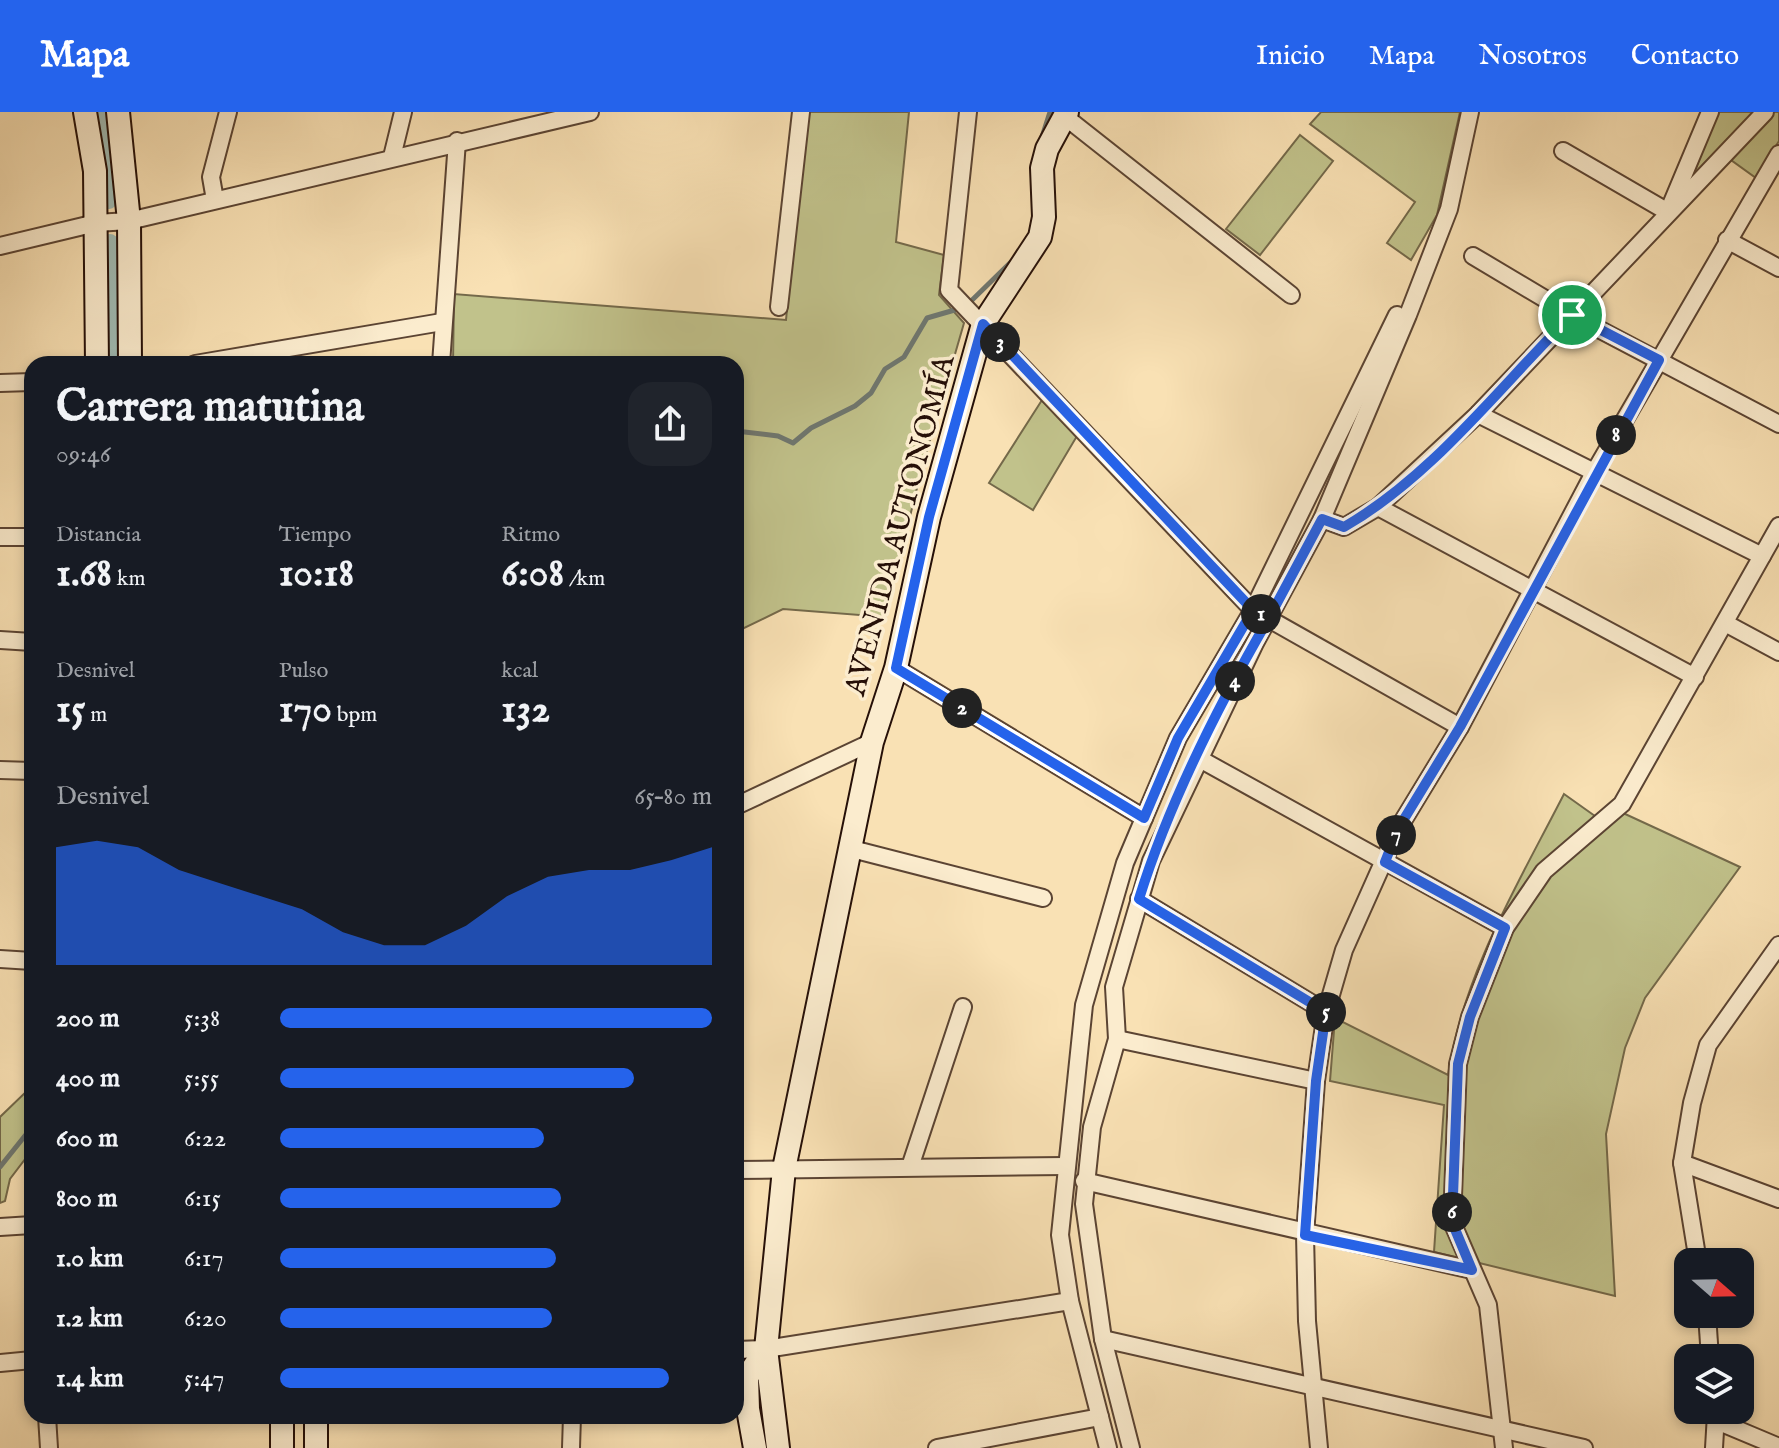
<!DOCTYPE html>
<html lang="es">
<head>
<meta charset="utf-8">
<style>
	:root { --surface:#171b24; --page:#20242c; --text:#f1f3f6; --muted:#9ea1a6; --accent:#2563eb }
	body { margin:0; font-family:"IM FELL English",serif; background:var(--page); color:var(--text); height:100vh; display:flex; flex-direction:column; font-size:30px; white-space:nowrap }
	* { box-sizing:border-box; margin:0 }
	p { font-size:26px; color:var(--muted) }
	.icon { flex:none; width:44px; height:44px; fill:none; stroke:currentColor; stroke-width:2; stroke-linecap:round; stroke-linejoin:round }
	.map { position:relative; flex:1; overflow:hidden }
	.drawer { position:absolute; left:24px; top:244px; width:720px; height:1068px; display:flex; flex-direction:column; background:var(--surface); border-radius:24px; box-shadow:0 4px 12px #0003 }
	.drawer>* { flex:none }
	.needle { width:52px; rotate:110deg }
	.controls { position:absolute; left:1674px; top:1136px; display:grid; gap:16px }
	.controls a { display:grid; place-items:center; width:80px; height:80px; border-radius:16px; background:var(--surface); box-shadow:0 4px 12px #0003; font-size:40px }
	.pin { position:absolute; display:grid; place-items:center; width:68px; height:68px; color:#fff; margin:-34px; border:4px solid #fff; border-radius:50%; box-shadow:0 2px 8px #0007 }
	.km { position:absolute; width:40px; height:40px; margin:-20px; border-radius:50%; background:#222; color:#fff; font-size:22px; line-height:40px; text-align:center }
	.round { display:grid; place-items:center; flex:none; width:84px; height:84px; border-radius:24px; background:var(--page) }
	.headline { display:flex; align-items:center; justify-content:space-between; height:136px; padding:0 32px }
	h1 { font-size:44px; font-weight:800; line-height:60px }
	.stats { display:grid; grid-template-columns:repeat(3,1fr); gap:12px; height:136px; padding:8px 32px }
	.stats div { display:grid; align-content:center }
	.stats b { font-size:40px; font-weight:800 }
	.stats small { font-size:22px; font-weight:400 }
	.stats p { font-size:22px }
	.chart { height:224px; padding:16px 32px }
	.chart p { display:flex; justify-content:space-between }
	.chart svg { width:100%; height:144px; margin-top:8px; fill:var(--accent); opacity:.7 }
	ul { padding:0 32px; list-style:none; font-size:26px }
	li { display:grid; grid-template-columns:128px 96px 1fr; align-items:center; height:60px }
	li i { height:20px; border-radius:10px; background:var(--accent) }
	header { display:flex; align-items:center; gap:48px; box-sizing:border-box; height:112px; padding:0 40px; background:var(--accent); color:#fff }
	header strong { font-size:38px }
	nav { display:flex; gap:44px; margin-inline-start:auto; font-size:28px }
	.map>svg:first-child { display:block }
	.grass { fill:#c1c28b; stroke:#74694a; stroke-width:2 }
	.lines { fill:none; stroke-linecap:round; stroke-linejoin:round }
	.stream { stroke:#6f7770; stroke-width:5 }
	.canal { stroke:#a0bcb5; stroke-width:16 }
	.street-casing { stroke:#5b4433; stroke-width:20 }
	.secondary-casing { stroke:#261008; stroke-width:26 }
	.street { stroke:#fbecce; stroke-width:16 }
	.secondary { stroke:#fbecce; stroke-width:22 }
	.route-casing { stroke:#fff; stroke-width:16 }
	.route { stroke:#2563eb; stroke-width:10 }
	.labels { text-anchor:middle; stroke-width:7; stroke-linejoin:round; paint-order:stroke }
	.street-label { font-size:30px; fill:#261008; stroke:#fbecce }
</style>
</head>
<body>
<header>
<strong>Mapa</strong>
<nav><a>Inicio</a><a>Mapa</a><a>Nosotros</a><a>Contacto</a></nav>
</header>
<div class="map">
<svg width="1779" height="1336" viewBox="0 0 1779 1336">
	<rect width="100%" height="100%" fill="#f9e1b4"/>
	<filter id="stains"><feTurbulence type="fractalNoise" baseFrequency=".0025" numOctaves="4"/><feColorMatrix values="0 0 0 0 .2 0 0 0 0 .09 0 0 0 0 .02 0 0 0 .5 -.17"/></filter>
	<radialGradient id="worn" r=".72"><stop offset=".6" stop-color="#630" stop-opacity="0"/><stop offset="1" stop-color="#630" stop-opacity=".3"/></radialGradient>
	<g class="grass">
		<path d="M806,0H909L896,130L944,143L939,183L964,211L922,356L885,505L783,497L736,520V252H453L454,182L786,208Z"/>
		<path d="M1321,0H1460L1437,103L1411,148L1387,131L1415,90L1310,12Z"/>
		<path d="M1717,0H1754L1691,69Z"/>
		<path d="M1774,0H1779V29L1756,66L1731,48Z"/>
		<path d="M1300,23L1333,49L1260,143L1226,117Z"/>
		<path d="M1042,288L1077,324L1033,398L989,371Z"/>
		<path d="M1564,682L1609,714L1623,701L1740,755L1645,886L1625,936L1606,1022L1615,1184L1434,1140L1444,993L1330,969L1335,906L1448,963C1463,862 1518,772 1564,682Z"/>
		<path d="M32,974V1038L10,1067L5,1089L0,1091V1005Z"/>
	</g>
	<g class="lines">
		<g class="stream">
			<path d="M1042,25L1050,0"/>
			<path d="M736,319L778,324L793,331L811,316L855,294L871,281L885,257L904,245L927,206L965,195L1013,148"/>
			<path d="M0,1055L32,1015"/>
		</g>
		<g class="canal">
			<path d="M99,0L106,32L109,89"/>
			<path d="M110,252V130"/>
		</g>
		<defs>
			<g id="street">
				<path d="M968,0L949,178L1253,498L1460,615"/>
				<path d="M1064,4L1291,183"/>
				<path d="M1563,39L1668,100L1710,0"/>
				<path d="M392,45L403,0"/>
				<path d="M215,88L211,65L228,0"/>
				<path d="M1727,128L1779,156"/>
				<path d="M0,134L96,111L129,109L590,0"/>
				<path d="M1473,144L1572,203L1779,312"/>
				<path d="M779,195L801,0"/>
				<path d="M195,252L442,210"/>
				<path d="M441,252L457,29"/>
				<path d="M0,271L32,270"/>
				<path d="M1478,302L1762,444"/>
				<path d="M1378,395L1695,565"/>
				<path d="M1322,407L1344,415L1378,395L1478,302L1765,0"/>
				<path d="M0,425H32"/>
				<path d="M1725,511L1779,540"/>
				<path d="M0,528L32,530"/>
				<path d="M896,556L1144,706"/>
				<path d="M1198,646L1505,816"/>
				<path d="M0,658L32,659"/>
				<path d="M736,694L872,630"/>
				<path d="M852,737L1043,786"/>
				<path d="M1139,787L1326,900"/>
				<path d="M0,847L32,849"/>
				<path d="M1117,927L1316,969"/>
				<path d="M1682,1051L1779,1087"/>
				<path d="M910,1055L963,895"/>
				<path d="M736,1058L1065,1054"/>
				<path d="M1084,1069L1472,1158"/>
				<path d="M0,1115L32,1113"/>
				<path d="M1698,1150L1682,1051L1692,991L1708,933L1779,833"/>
				<path d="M1707,1202L1710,1246"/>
				<path d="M1103,1227L1584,1336"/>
				<path d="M736,1238L766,1237L1070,1189"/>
				<path d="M0,1251L32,1248"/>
				<path d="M47,1304L49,1336"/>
				<path d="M1717,1309L1779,1335"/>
				<path d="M571,1336L572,1304"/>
				<path d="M937,1336L1100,1305"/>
				<path d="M1108,1336L1070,1189L1060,1123L1084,893L1125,751L1178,626L1253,498L1397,203"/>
				<path d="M1131,1336L1103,1227L1084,1092L1092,1015L1117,927L1114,875L1151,749L1255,531L1322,407L1408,203L1449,97L1470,0"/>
				<path d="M1319,1336L1307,1209L1305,1123L1316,969L1326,900L1344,838L1398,717L1460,615L1595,359L1779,42"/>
				<path d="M1504,1336L1488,1193L1452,1110L1458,952L1470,905L1505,816L1544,759L1622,692L1779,414"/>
				<path d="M1714,1336L1716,1302"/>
			</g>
			<g id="secondary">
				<path d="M85,0L95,59L97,252"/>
				<path d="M118,0L129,109L130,252"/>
				<path d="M282,1304V1336"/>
				<path d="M316,1336V1304"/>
				<path d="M755,1336L748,1297L747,1265L766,1237"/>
				<path d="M778,1336L766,1237L784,1057L872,630L896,556L929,405L983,212L1040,125L1044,105L1042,56L1047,37L1067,0"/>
			</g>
		</defs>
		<use href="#street" class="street-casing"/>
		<use href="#secondary" class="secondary-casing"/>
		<use href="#street" class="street"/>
		<use href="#secondary" class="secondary"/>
	</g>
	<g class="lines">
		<defs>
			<path id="route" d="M1572,203C1500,274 1433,364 1344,415L1322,407L1269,506L1253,498L1178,626L1144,706L896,556L929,405L983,212L1253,498L1269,506C1218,594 1169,690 1139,787L1326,900L1316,969L1305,1123L1472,1158L1452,1110L1458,952L1470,905L1505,816L1385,750L1398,717L1460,615L1659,248L1572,203"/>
		</defs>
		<use href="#route" class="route-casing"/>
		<use href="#route" class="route"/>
	</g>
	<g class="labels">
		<g class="street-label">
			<text transform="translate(899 413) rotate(-75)" y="10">AVENIDA AUTONOMÍA</text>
		</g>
	</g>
	<rect width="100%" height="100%" filter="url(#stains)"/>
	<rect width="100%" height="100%" fill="url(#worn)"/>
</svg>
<div class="controls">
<a><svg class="needle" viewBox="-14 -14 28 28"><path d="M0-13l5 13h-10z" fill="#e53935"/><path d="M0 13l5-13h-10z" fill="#9ea1a6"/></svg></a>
<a><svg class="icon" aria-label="layers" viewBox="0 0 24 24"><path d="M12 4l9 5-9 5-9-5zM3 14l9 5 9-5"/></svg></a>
</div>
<div class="pin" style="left:1572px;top:203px;background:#1e9e55"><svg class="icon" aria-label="arrive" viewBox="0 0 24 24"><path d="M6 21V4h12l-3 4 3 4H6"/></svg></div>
<b class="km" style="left:1261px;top:502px">1</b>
<b class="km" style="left:962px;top:596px">2</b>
<b class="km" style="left:1000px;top:230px">3</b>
<b class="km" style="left:1235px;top:569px">4</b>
<b class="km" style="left:1326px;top:900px">5</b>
<b class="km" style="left:1452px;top:1100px">6</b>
<b class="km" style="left:1396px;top:723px">7</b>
<b class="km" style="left:1616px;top:323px">8</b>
<section class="drawer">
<div class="headline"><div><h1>Carrera matutina</h1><p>09:46</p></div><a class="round"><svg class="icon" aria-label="share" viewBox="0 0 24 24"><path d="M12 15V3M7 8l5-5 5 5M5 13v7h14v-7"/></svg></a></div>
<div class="stats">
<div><p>Distancia</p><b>1.68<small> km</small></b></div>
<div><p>Tiempo</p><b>10:18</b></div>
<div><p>Ritmo</p><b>6:08<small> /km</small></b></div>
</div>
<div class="stats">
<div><p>Desnivel</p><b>15<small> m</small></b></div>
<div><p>Pulso</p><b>170<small> bpm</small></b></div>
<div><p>kcal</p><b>132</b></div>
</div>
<div class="chart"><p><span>Desnivel</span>65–80 m</p>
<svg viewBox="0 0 160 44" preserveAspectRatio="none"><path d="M0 44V8L10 6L20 8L30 15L40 19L50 23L60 27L70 34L80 38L90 38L100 32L110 23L120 17L130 15L140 15L150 12L160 8V44z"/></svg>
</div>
<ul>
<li><b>200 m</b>5:38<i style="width:100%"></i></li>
<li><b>400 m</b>5:55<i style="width:82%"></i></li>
<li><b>600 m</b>6:22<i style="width:61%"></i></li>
<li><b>800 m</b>6:15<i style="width:65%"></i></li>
<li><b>1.0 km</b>6:17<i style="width:64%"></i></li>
<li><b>1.2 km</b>6:20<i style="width:63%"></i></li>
<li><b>1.4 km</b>5:47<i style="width:90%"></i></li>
</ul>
</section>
</div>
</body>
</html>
